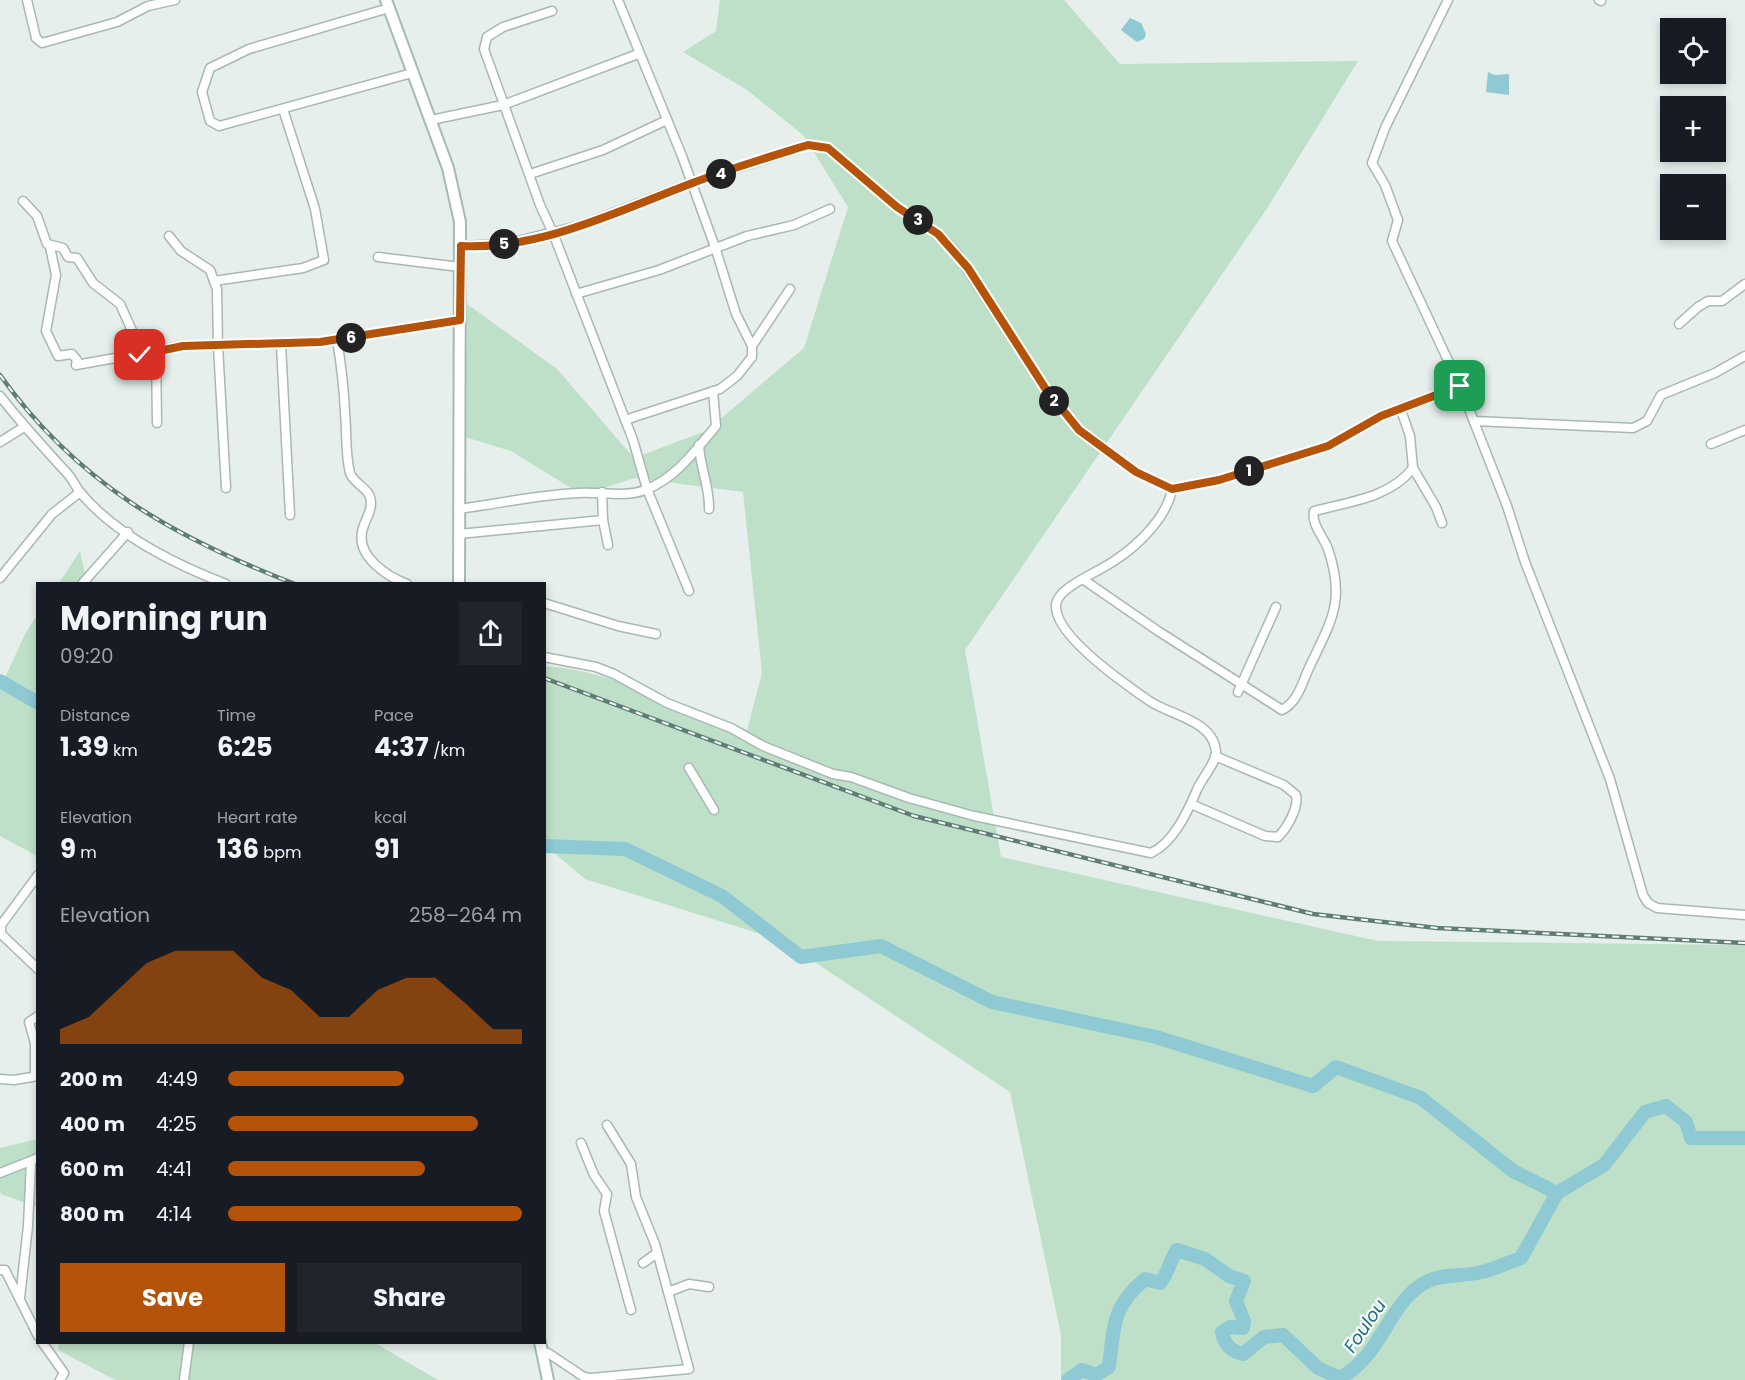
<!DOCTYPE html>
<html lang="en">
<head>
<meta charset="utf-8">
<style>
	:root { --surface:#171b24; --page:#20242c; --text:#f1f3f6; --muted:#9ea1a6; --accent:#b45309 }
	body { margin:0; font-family:Poppins,sans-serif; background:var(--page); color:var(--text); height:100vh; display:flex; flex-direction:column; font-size:22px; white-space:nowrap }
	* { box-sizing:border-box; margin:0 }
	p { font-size:20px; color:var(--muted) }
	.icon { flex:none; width:33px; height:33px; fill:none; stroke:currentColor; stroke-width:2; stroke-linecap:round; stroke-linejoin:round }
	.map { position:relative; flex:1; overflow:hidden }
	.drawer { position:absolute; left:36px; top:582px; width:510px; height:762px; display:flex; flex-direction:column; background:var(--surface); border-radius:0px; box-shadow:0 3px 9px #0003 }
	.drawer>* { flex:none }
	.tools { position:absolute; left:1660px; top:18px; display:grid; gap:12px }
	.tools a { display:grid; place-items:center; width:66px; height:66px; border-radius:0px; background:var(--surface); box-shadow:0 3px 9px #0003; font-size:30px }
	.pin { position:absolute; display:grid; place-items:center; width:51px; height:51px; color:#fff; margin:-26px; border-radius:12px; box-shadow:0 3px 9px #0006 }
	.km { position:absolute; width:30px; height:30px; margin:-15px; border-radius:50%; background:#222; color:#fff; font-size:16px; line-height:30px; text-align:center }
	.round { display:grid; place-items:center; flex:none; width:63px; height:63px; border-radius:0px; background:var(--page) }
	.head { display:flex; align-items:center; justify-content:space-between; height:102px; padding:0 24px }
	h1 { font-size:33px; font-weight:700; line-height:45px }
	.stats { display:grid; grid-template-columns:repeat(3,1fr); gap:9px; height:102px; padding:6px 24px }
	.stats div { display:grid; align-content:center }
	.stats b { font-size:26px; font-weight:700 }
	.stats small { font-size:16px; font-weight:400 }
	.stats p { font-size:16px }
	.chart { height:168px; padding:12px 24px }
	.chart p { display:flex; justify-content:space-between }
	.chart svg { width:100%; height:108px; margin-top:6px; fill:var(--accent); opacity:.7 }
	.cta { display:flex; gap:12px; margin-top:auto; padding:12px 24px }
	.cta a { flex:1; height:69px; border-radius:0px; background:var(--accent); color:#fff; font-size:24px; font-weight:700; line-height:69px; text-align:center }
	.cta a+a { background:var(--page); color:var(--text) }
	ul { padding:0 24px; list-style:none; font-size:20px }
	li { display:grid; grid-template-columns:96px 72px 1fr; align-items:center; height:45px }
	li i { height:15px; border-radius:8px; background:var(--accent) }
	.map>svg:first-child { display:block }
	.green { fill:#bfe0c8 }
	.water { fill:#8ec9d4 }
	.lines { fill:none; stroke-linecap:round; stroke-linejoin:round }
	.river { stroke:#8ec9d4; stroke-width:14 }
	.street-casing { stroke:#a8b8b2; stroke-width:11 }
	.secondary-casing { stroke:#a4bbb3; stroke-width:14 }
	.street { stroke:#fff; stroke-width:8 }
	.secondary { stroke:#fff; stroke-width:10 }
	.rail-casing { stroke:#5f7d75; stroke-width:4.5 }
	.rail { stroke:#f7fbf9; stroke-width:2; stroke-dasharray:7; stroke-linecap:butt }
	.route-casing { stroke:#fff; stroke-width:12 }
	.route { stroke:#b45309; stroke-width:8 }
	.labels { text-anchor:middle; stroke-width:4.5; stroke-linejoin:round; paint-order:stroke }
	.water-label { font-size:18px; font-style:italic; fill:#1c6f80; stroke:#f7fbf9 }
</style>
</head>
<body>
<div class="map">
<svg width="1745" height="1380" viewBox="0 0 1745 1380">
	<rect width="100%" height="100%" fill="#e6efeb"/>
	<g class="green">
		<path d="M720,0H1064L1120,64L1358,61L1268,207L965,650L1001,857L1378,941L1745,945V1380H1061V1335L1010,1092L783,941L585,879L545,845V666C617,671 679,710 747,730L762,673L743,492L635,478L601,489L571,488L511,451L465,437L467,304L557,369L634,458L706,431L804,348L848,207L803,135L747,90L683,52L716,31Z"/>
		<path d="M80,551L87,583H59Z"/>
		<path d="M37,615V856L0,836V689L25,634Z"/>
		<path d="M37,1139V1207L1,1194L0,1190V1148Z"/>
		<path d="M59,1342L375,1343L438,1380H115L58,1350Z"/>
	</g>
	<g class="water">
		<path d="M1130,18L1141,23L1146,34L1144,39L1137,42L1121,30Z"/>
		<path d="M1488,72L1494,75L1509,74V95L1486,92Z"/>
	</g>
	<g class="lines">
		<g class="river">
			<path d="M0,681L38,703"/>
			<path d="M544,846L625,849L722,896L801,957L881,946L992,1002L1156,1037L1313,1086L1336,1067L1421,1098L1513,1171L1557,1193"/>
			<path d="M1068,1380L1082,1370L1096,1375L1109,1367C1114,1327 1112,1306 1145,1279L1160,1283C1168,1274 1169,1262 1177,1250L1205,1259L1229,1276L1244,1281L1236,1301L1244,1321L1243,1328L1230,1327L1222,1332C1224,1344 1230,1351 1243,1354L1264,1337L1283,1335L1318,1368L1340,1378C1384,1354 1388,1301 1428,1281C1442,1274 1463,1276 1478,1273C1493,1270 1507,1263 1521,1258L1557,1193L1604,1165L1645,1112L1666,1106L1686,1122L1691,1138H1745"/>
		</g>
		<defs>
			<g id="street">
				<path d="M27,0L36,38L42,43L117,22L148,6L175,0"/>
				<path d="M618,0L682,156L715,247L736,314L752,346V357L737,376L720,389L625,420"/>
				<path d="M1448,0L1385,128L1372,163L1385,185L1398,220L1392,241L1460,386L1507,506L1525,562L1610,779L1643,895L1648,903L1657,908L1745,915"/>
				<path d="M1599,0L1601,1"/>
				<path d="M389,8L249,49L210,68L202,92L210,121L219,126L412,73"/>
				<path d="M552,11L503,27L487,37L484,49L540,205L553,233L633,440L647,489L689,591"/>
				<path d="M431,120L503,105L638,54"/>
				<path d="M530,174L603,150L667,120"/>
				<path d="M23,201L37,216L47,244L63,248L68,257L77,258L93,283L120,304L134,335L156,351L157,423"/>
				<path d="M169,236L181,251L210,270L217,289L218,346L226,488"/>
				<path d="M461,246L506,244L582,225L692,183L808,145L828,148L897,207L938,234L956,252L1045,388L1079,430L1136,472L1172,489L1219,480L1328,446L1381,416L1460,386"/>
				<path d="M50,247L56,275L46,331L58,356L72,354L77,360L76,365L183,346L320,342L460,320"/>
				<path d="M378,257L460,267"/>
				<path d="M214,281L303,268L324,260L315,209L283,109"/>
				<path d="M576,294L659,270L747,236L794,225L830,209"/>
				<path d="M1679,324L1698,307L1708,301H1722L1745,284"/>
				<path d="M337,339C341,364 344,388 345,413C347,432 345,454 350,473C354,484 367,487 370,497C374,510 364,520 362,532C357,557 388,577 407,584"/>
				<path d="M281,345L290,515"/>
				<path d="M752,346L790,289"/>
				<path d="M0,396C21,423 43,447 66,472C72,478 75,485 79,491C115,535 174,564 226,584"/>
				<path d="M1401,410L1410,436L1413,468L1436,507L1442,523"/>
				<path d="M1474,421L1633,428L1647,421L1661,395L1715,373L1745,356"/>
				<path d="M0,442L24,427"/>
				<path d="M1711,444L1745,430"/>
				<path d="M699,445C700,468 710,487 709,509"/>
				<path d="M602,492L603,520L608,545"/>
				<path d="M458,509C498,504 536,495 577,493C599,491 624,498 645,490C676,478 695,451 716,426L713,391"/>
				<path d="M459,534L603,520"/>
				<path d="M0,578L52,514L80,492"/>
				<path d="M1084,580L1158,631L1282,710C1298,702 1302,683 1309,668C1331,621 1346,602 1328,549C1323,536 1311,524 1314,511C1348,502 1390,498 1413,468"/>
				<path d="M82,584L128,532"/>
				<path d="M544,603L618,626L656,634"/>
				<path d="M544,657L596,667L614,674L667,703L731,728L763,746L833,774L851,777L909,798L974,816L1151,853C1173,843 1187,813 1196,792C1200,780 1216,764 1216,752C1214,721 1171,715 1151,702C1126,685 1058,638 1056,608C1055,601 1061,593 1067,589C1081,578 1099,571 1114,561C1137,546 1167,518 1172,489"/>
				<path d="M1238,692L1276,607"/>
				<path d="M689,768L714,810"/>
				<path d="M1191,804L1265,836L1278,837C1287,828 1299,808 1296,795L1284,785L1215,756"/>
				<path d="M38,875L1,925V934L38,969"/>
				<path d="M35,1076V1043L29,1022L38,1016"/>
				<path d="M0,1079L14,1080L38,1076"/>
				<path d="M581,1143L594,1175L607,1194L604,1211L631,1310"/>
				<path d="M0,1173L38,1158"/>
				<path d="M643,1263L657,1253"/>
				<path d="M0,1270H5L38,1336"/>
				<path d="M668,1292L689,1284L709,1287"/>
				<path d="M20,1298L28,1226L31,1162"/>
				<path d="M42,1342L64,1373L60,1380"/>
				<path d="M542,1353H548L584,1377L591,1378L689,1369L655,1244L636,1197L631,1164L607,1125"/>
				<path d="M184,1380L189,1342"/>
			</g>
			<g id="secondary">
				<path d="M386,0L448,168L460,222L459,584"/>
				<path d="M540,1342L548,1380"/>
			</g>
		</defs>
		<use href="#street" class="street-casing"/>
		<use href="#secondary" class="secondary-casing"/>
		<use href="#street" class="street"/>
		<use href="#secondary" class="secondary"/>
		<defs>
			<g id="rail">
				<path d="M0,375C77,483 173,537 295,584"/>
				<path d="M544,678L914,816L1313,914L1437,928L1745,943"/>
			</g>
		</defs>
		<use href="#rail" class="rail-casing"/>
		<use href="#rail" class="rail"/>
	</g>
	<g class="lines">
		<defs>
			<path id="route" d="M140,355L183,346L320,342L460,320L461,246C540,250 618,211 690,184C728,169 769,157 808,145L828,148L897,207L938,234L968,268L1045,388L1079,430L1136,472L1172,489L1219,480L1328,446L1381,416L1460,386"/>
		</defs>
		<use href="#route" class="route-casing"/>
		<use href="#route" class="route"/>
	</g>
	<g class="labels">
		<g class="water-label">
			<text transform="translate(1365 1326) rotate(-56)" y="6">Foulou</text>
		</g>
	</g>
</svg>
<div class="tools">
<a><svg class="icon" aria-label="locate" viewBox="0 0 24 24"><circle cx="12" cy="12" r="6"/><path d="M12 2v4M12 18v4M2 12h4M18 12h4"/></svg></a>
<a>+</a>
<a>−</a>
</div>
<div class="pin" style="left:1460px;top:386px;background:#1e9e55"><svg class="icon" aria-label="arrive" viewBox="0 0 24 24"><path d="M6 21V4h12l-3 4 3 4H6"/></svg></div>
<div class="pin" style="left:140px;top:355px;background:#d93025"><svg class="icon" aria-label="check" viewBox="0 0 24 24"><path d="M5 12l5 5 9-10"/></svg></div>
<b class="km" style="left:1249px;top:471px">1</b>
<b class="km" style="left:1054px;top:401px">2</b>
<b class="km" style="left:918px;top:220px">3</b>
<b class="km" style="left:721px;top:174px">4</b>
<b class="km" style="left:504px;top:244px">5</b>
<b class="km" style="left:351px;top:338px">6</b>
<section class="drawer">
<div class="head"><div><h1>Morning run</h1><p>09:20</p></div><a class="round"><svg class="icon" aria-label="share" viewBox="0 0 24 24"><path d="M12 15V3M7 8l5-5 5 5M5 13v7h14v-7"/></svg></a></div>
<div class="stats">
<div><p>Distance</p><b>1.39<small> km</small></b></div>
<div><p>Time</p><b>6:25</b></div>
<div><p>Pace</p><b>4:37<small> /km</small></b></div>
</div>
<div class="stats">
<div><p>Elevation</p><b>9<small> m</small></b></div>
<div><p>Heart rate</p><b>136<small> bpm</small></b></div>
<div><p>kcal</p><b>91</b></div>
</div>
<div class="chart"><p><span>Elevation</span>258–264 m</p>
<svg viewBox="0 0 160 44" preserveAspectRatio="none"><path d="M0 44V38L10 33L20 22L30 11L40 6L50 6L60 6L70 17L80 22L90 33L100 33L110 22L120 17L130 17L140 27L150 38L160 38V44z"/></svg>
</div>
<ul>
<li><b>200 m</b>4:49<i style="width:60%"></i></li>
<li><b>400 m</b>4:25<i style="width:85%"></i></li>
<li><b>600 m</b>4:41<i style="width:67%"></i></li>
<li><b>800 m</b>4:14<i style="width:100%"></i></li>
</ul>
<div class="cta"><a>Save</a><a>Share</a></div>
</section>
</div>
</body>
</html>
